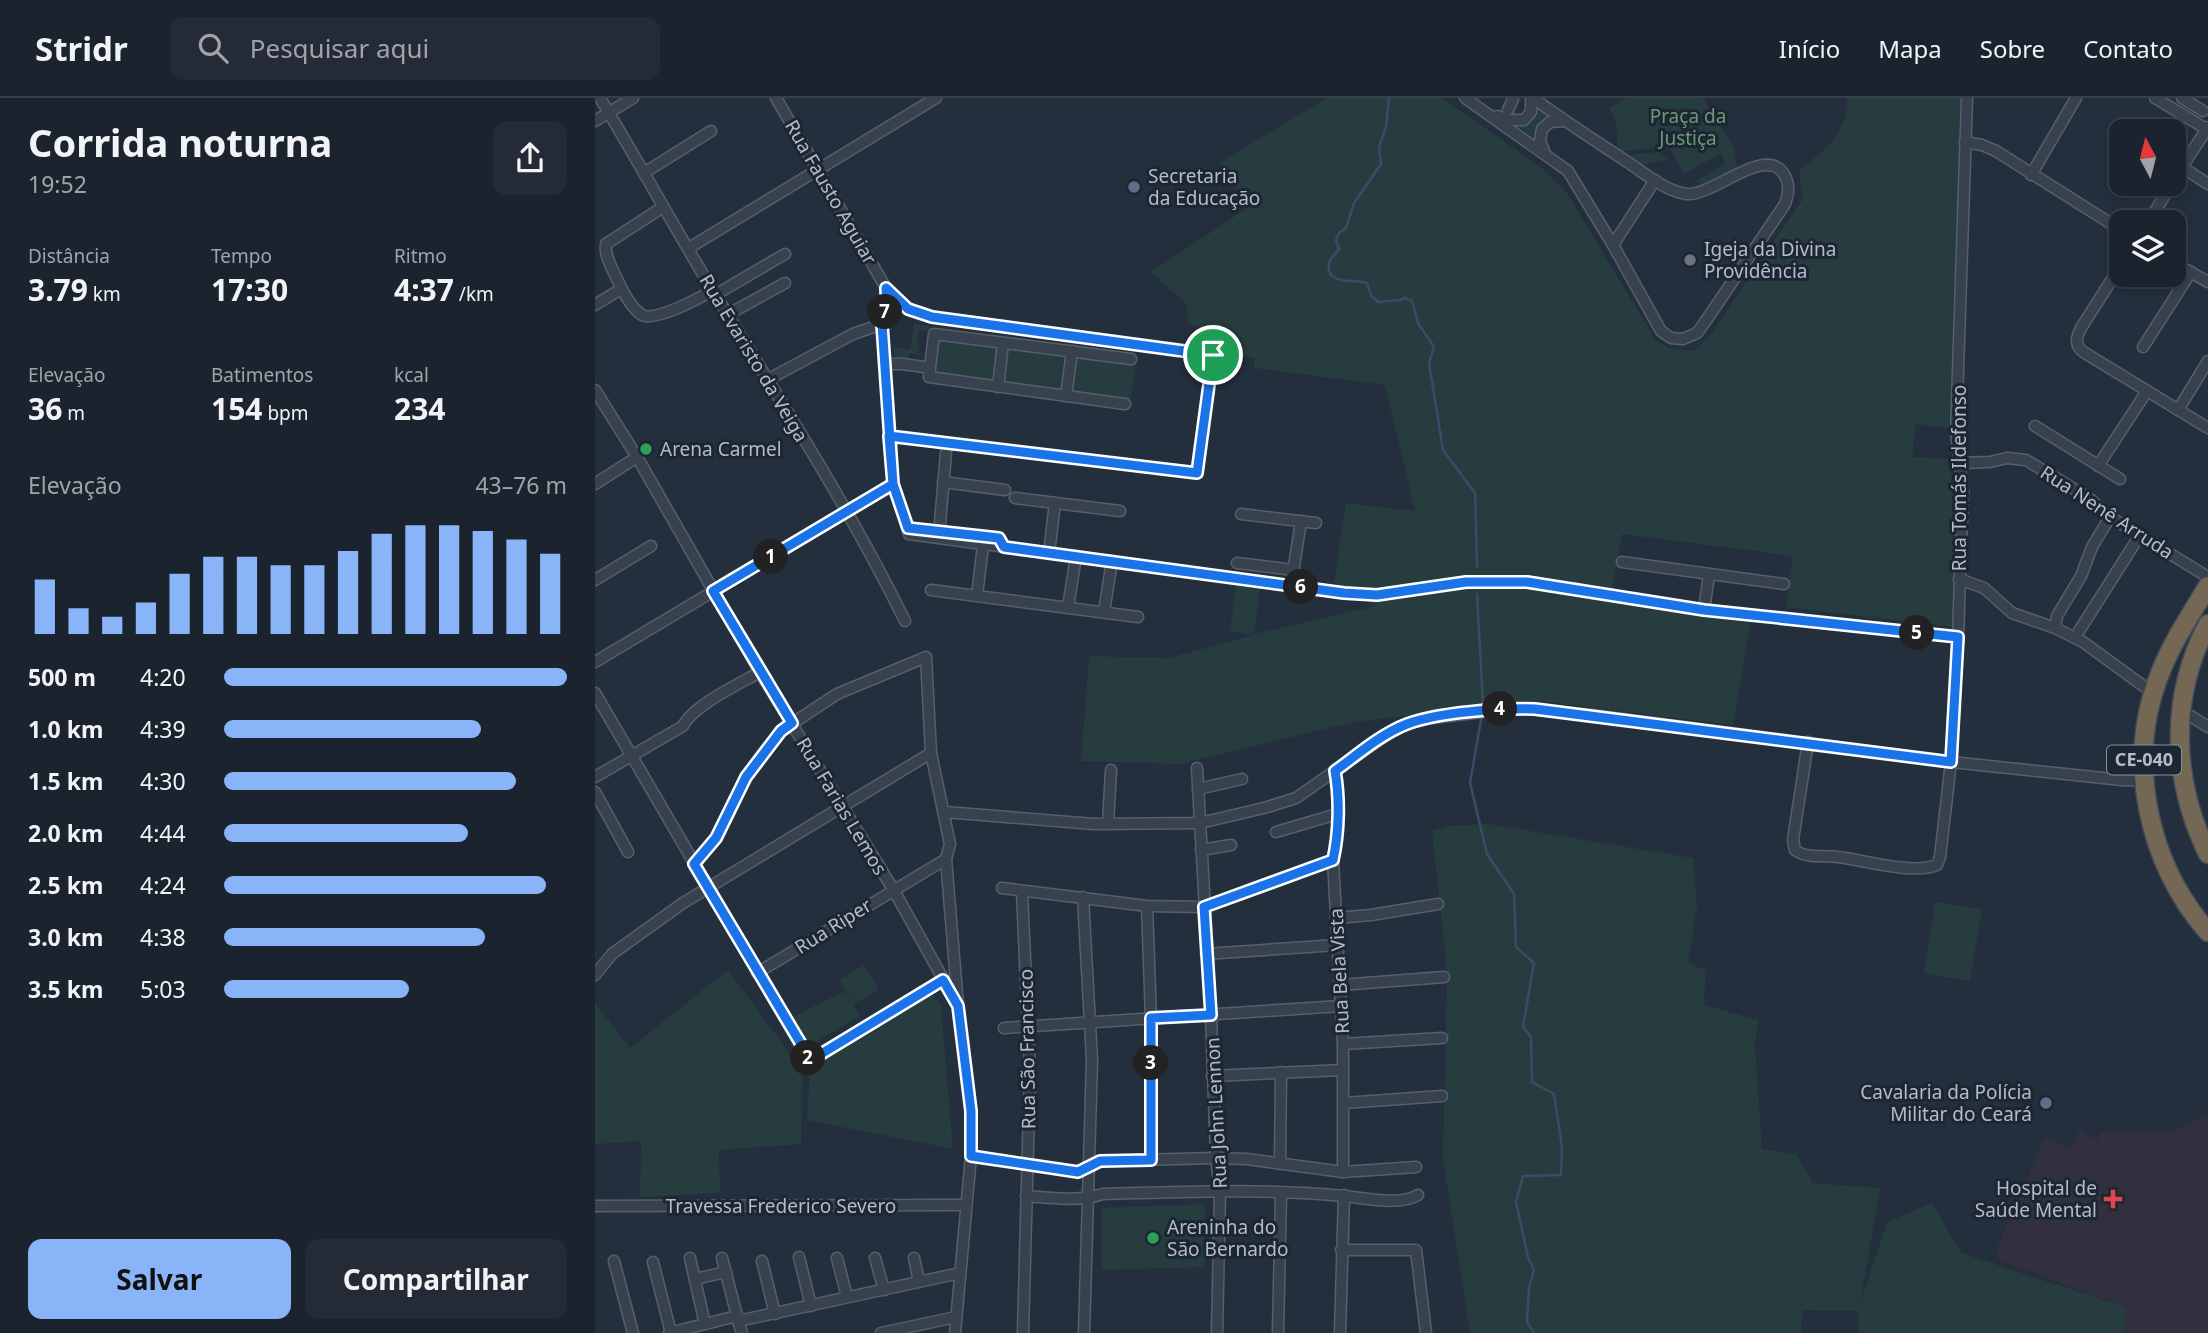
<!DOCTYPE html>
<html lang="pt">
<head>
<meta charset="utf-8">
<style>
	:root { --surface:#1b232e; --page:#242b36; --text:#f1f3f6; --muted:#a0a4aa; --line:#39404a; --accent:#8ab4f8 }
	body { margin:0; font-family:"Noto Sans",sans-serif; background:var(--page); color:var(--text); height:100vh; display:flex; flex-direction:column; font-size:26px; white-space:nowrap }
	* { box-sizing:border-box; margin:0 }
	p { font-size:23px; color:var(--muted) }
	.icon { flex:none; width:38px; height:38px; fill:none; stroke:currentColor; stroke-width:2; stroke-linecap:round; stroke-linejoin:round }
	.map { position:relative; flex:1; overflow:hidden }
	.side { display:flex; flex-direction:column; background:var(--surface); width:595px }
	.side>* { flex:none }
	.needle { width:46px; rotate:353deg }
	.buttons { position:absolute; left:1514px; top:21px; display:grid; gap:14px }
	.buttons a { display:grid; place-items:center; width:77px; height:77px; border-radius:14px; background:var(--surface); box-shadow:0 4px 10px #0003,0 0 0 2px var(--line); font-size:35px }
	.pin { position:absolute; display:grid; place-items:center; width:60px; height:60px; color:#fff; margin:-30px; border:4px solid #fff; border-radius:50%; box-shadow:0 2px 7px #0007 }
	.km { position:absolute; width:35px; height:35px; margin:-18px; border-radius:50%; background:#222; color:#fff; font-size:19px; line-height:35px; text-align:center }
	.round { display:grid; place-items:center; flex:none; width:74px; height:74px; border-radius:14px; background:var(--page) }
	.headline { display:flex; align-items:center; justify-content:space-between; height:119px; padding:0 28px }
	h1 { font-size:38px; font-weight:700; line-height:52px }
	.figures { display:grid; grid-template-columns:repeat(3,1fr); gap:10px; height:119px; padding:7px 28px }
	.figures div { display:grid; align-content:center }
	.figures b { font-size:30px; font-weight:700 }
	.figures small { font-size:19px; font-weight:400 }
	.figures p { font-size:19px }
	.chart { height:196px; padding:14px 28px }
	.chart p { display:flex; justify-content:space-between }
	.chart svg { width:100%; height:126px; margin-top:7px; stroke:var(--accent); stroke-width:6 }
	.action { display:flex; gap:14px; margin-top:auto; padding:14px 28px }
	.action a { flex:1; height:80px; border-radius:14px; background:var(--accent); color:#111; font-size:28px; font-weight:700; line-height:80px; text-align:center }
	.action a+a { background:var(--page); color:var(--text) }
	ul { padding:0 28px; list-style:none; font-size:23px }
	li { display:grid; grid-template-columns:112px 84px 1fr; align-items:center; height:52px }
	li i { height:18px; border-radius:9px; background:var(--accent) }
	header { display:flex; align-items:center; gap:42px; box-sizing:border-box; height:98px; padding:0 35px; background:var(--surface); border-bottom:2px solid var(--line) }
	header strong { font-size:33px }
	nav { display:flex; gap:38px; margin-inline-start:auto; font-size:24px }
	.search { width:490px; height:63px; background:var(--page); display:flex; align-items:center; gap:18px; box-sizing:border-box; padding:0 24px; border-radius:14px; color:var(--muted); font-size:26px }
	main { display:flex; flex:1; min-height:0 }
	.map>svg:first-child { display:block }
	.medical { fill:#32303f }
	.green { fill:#263c3f }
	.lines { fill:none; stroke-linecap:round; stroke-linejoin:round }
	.stream { stroke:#394c67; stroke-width:2.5 }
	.street-casing { stroke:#565f6c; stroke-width:13 }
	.highway-casing { stroke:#434c59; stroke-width:21 }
	.street { stroke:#38414e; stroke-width:10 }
	.highway { stroke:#746855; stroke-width:18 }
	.route-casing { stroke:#fff; stroke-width:14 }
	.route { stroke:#1a73e8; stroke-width:9 }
	.service-dot { fill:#5c6f8a; stroke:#1d2633; stroke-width:2.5 }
	.worship-dot { fill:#6b7280; stroke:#1d2633; stroke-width:2.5 }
	.leisure-dot { fill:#2e9e5b; stroke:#1d2633; stroke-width:2.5 }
	.health-dot { fill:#e0444e; stroke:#1d2633; stroke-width:2.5 }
	.labels { text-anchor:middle; stroke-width:6; stroke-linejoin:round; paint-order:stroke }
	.shield { fill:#1d2633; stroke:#878f9c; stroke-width:2 }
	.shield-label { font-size:18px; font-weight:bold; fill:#b4bcc9 }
	.park-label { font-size:19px; fill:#6b9a76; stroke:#1d2633 }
	.poi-label { font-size:19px; fill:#b4bcc9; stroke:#1d2633; text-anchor:start }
	.street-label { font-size:19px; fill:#b4bcc9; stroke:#1d2633 }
</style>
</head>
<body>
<header>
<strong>Stridr</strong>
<div class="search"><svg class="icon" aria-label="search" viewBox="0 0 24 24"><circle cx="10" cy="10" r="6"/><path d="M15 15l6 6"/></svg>Pesquisar aqui</div>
<nav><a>Início</a><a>Mapa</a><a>Sobre</a><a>Contato</a></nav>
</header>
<main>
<section class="side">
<div class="headline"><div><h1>Corrida noturna</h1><p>19:52</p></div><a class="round"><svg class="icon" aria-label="share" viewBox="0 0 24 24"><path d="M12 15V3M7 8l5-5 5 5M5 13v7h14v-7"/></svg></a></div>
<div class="figures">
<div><p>Distância</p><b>3.79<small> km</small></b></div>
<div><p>Tempo</p><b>17:30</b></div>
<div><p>Ritmo</p><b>4:37<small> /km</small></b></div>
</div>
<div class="figures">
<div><p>Elevação</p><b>36<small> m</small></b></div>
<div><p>Batimentos</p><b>154<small> bpm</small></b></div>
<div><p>kcal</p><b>234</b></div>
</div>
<div class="chart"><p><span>Elevação</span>43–76 m</p>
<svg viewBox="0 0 160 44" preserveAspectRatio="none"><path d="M5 44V25M15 44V35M25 44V38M35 44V33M45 44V23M55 44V17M65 44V17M75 44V20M85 44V20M95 44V15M105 44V9M115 44V6M125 44V6M135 44V8M145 44V11M155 44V16"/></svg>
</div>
<ul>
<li><b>500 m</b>4:20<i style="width:100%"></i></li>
<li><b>1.0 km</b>4:39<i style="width:75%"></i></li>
<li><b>1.5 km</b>4:30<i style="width:85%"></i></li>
<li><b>2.0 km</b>4:44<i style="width:71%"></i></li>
<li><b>2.5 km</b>4:24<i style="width:94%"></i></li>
<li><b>3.0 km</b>4:38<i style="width:76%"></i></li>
<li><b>3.5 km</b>5:03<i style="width:54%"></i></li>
</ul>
<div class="action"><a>Salvar</a><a>Compartilhar</a></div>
</section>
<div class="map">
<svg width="1613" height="1235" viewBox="0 0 1613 1235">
	<rect width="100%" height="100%" fill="#242f3e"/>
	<path class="medical" d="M1613,1017V1235H1530V1209L1403,1162L1402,1150L1450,1040L1475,1051L1485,1032L1502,1042L1506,1035L1578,1034L1599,1022Z"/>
	<g class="green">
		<path d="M732,0H847L947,70L970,92L1061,243L1076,251L1099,253L1113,240L1208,101L1204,73C1230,52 1252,36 1252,0H1366L1354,330L1321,326L1317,359L1356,361L1360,481L1359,529L1191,509L1198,458L1027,436L1015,503L1156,522L1138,627L945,603L759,624L585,666L486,663L494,558L574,560L658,537L635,533L641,487L665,490L659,536L781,508L739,484L751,405L820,413L790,287L659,270L660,260L645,258L629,239L594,226L592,207L556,174L654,109L625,64Z"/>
		<path d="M1030,0H1108L1139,50L1142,69L1119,84L1105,87L1101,83L1131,65L1126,55L1089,76L1076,52L1069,49L1027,53L1023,50L1021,24L1014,10Z"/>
		<path d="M940,9L957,21L946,25L939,39L921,27L936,24Z"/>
		<path d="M1064,54L1073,61L1048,67L1033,57Z"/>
		<path d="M319,226L336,228L335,233L324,232L322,244H324L323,255L332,258L315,256L313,261L300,260L299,249L315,252Z"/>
		<path d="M343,241L404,249L399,283L338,275Z"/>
		<path d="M412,250L472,257L468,292L408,284Z"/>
		<path d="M479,258L541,266L536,301L475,293Z"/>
		<path d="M893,726L1098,760L1102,808L1093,865L1111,872L1109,907L1163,922L1160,947L1167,1051L1201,1056L1218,1085L1285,1090L1265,1206L1292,1124L1337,1105L1366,1155L1530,1209V1235H1263V1213L1207,1212L1206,1235H875L848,1061L852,874L837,733L853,728Z"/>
		<path d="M1340,804L1387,811L1375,883L1329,876Z"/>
		<path d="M269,867L284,892L258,906L265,918L211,950L196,920L249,893L257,903L245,882Z"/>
		<path d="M133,872L207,972L206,1046L124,1052L125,1095L45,1099L46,1043L0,1046V905L35,950Z"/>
		<path d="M336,893L346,908L358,1051L212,1022L215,966Z"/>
		<path d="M610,1106V1169L507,1172V1110Z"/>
	</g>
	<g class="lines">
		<g class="stream">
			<path d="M794,0L791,29L784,49L786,66L759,105L751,130L744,135L741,142L744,151C741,156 734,160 734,166C730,188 762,181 772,185L776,197L783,204L805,202L810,200L817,203L823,225L839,249L834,265L848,352L880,395L882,469"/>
			<path d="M882,496L888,606"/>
			<path d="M886,622L875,685L892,756L919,796L921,849L939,865L928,929L936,939L937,984L959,996L967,1049L966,1077L928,1078L921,1104L933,1159L939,1172L934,1190L932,1224L939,1235"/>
		</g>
		<defs>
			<g id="street">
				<path d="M5,0C46,68 84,138 126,206C190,310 256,413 310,523"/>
				<path d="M181,0L291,190L292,207L287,226L298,386L314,436L749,495L782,497L871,484H932L1109,512L1363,539"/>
				<path d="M870,0L973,73L1018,147L1066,233L1076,240L1088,241L1102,235L1110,224L1190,106C1193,97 1195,89 1191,80C1174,42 1119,99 1091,96C1069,92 1049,75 1031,63C999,42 968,22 938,0"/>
				<path d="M1560,0L1613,32"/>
				<path d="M1587,0L1608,13"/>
				<path d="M913,12L918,1"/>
				<path d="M902,18L914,22H929L936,14V0"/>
				<path d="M0,23L38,0"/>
				<path d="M1370,44L1387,47L1401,53L1526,132"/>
				<path d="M949,53L945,43L947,31L955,24L969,23"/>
				<path d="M1587,69L1613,86"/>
				<path d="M49,75L116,33"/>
				<path d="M1436,77L1481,0"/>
				<path d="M1578,83L1613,29"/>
				<path d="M68,109L11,146C9,157 17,170 22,181C27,192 36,210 47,217C60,224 105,200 118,192"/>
				<path d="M1553,124L1577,86"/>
				<path d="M1018,147L1060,82"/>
				<path d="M94,150L341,0"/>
				<path d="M1578,164L1613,184"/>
				<path d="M1526,167L1486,230C1481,240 1479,248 1490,255L1613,330"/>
				<path d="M291,191L313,211L337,219L618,256L602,375L294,338"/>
				<path d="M120,197L190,156"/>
				<path d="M0,207L26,191"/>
				<path d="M132,217L190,185"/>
				<path d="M1548,249L1596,174"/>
				<path d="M289,266H308L335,270L339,236L536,261"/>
				<path d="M335,270L334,279L530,306"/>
				<path d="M172,282L258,236L287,226"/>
				<path d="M403,289L408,245"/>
				<path d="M0,292L42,359L165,574L298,791L361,904"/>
				<path d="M471,298L477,253"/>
				<path d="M1583,312L1613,263"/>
				<path d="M1440,328L1525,381"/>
				<path d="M1366,365L1395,364L1412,360L1431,362L1494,400L1515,419L1613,479"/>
				<path d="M1503,368L1552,293"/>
				<path d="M348,384L410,392"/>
				<path d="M0,386L42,359"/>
				<path d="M420,400L525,413"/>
				<path d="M646,416L721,425"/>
				<path d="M313,430L403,440L409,449"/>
				<path d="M344,437L351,355"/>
				<path d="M454,455L460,405"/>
				<path d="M1027,464L1189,486"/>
				<path d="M642,465L699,472"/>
				<path d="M1364,481L1389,490L1417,515L1460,530L1488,544L1558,595"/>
				<path d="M0,482L56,448"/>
				<path d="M696,488L706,423"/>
				<path d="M336,492L543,519"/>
				<path d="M382,498L388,447"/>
				<path d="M473,510L481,458"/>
				<path d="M1109,512L1114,477"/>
				<path d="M509,514L517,463"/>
				<path d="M1460,530L1462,518L1486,478L1497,449L1515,419"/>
				<path d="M1484,533L1545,437"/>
				<path d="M0,564L298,386"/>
				<path d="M0,595L213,960L226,956L348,882"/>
				<path d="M1586,612L1613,629"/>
				<path d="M1213,644L1198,742L1200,752C1211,761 1229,757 1243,759C1269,762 1317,777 1342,767L1345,759L1356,664L1363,539L1368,392L1361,334L1372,0"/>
				<path d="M602,670L616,917L621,1060L625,1093L622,1235"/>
				<path d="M740,673C745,701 744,735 738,762L748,946V1074"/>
				<path d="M0,679L88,628C99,607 144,586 165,574"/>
				<path d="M603,691L647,681"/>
				<path d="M0,694L33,754"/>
				<path d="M350,714L499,726L605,725L669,710L701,700L787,640L811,626L837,620L921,610L997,617L1356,664L1527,682L1549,683"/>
				<path d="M513,726L516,672"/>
				<path d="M681,734L742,716"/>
				<path d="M606,752L636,747"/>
				<path d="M99,766L122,740L151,679L186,633L242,596L331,559L336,655L355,746L351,761L363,908L376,1013V1058L360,1235"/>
				<path d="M407,790L552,808L609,809L738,762"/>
				<path d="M427,794L435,973L428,1235"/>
				<path d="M488,799L497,962L489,1235"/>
				<path d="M552,808L556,920V1062"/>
				<path d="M741,820L776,817L843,806"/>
				<path d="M611,856L742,847"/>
				<path d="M162,875L351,761"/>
				<path d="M0,877L17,856L88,805L336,655"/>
				<path d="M745,887L849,879"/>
				<path d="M409,930L746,908"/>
				<path d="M748,946L847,940"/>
				<path d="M617,978L748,972"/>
				<path d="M749,1005L847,998"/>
				<path d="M376,1058L483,1074L505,1063L621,1060L652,1061L748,1074L821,1069"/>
				<path d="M685,1066L686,974"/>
				<path d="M431,1098C458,1100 482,1104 508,1096C588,1094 669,1090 749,1098C770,1100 805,1108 823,1097"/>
				<path d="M0,1108L371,1107"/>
				<path d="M746,1152H821L831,1235"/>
				<path d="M204,1159L216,1208"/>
				<path d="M95,1160L110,1226"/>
				<path d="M127,1160L142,1218"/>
				<path d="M242,1160L252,1199"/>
				<path d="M280,1160L289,1192"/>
				<path d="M319,1160L324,1184"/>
				<path d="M19,1163L38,1235"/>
				<path d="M167,1163L180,1216"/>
				<path d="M58,1164L76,1235"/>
				<path d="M100,1181L131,1174"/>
				<path d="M143,1223L147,1235"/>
				<path d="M74,1235L142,1218L143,1223L365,1175"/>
				<path d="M286,1235L361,1219"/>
				<path d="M683,1235L686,1095"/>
				<path d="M745,1235L749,1097"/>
			</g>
			<g id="highway">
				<path d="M1613,488C1596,516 1578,543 1566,573C1530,660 1552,765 1613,834"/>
				<path d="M1613,526C1574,599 1577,683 1613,756"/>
			</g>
		</defs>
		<use href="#street" class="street-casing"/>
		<use href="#highway" class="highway-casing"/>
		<use href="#street" class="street"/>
		<use href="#highway" class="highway"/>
	</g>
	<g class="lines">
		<defs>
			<path id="route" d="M618,257L602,375L294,338L298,386L118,493L197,625L186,633L151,679L121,740L99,766L215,961L226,956L348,882L363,908L376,1013V1058L483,1074L505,1063L556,1062V920L616,917L609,809L738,762C744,735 745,701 740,673C762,657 786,636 812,626C844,614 906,610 940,611L1356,664L1363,539L1109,512L932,484H871L782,497L749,495L409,449L404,440L313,430L298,386L287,226L292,208L291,190L313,211L337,219L618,257"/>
		</defs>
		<use href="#route" class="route-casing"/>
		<use href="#route" class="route"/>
	</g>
	<g class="service-dot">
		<circle cx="539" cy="89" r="7"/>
		<circle cx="1451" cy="1005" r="7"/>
	</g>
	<circle class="worship-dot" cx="1095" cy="162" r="7"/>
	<g class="leisure-dot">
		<circle cx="51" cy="351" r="7"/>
		<circle cx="558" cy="1140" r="7"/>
	</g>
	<path class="health-dot" d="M1514.5 1090.5h7v7h7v7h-7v7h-7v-7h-7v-7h7z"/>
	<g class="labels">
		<rect class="shield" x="1512" y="647.5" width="74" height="29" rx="5"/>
		<g class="shield-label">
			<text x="1549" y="668">CE-040</text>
		</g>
		<g class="park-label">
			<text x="1093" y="25">Praça da<tspan x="1093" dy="22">Justiça</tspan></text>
		</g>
		<g class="poi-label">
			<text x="553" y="85">Secretaria<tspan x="553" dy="22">da Educação</tspan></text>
			<text x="1109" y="158">Igeja da Divina<tspan x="1109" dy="22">Providência</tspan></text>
			<text x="65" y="358">Arena Carmel</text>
			<text x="1437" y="1001" text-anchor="end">Cavalaria da Polícia<tspan x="1437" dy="22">Militar do Ceará</tspan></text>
			<text x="1502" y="1097" text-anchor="end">Hospital de<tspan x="1502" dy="22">Saúde Mental</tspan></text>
			<text x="572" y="1136">Areninha do<tspan x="572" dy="22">São Bernardo</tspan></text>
		</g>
		<g class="street-label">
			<text transform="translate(236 94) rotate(60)" y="7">Rua Fausto Aguiar</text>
			<text transform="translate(159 260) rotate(59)" y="7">Rua Evaristo da Veiga</text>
			<text transform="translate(1364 380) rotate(-90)" y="7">Rua Tomás Ildefonso</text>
			<text transform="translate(1512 414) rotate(33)" y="7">Rua Nenê Arruda</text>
			<text transform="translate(247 708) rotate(59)" y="7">Rua Farias Lemos</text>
			<text transform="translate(238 828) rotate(-32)" y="7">Rua Riper</text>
			<text transform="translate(744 873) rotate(-93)" y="7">Rua Bela Vista</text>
			<text transform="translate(432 951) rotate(-91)" y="7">Rua São Francisco</text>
			<text transform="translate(621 1015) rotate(-93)" y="7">Rua John Lennon</text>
			<text x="186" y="1115">Travessa Frederico Severo</text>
		</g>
	</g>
</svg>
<div class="buttons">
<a><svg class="needle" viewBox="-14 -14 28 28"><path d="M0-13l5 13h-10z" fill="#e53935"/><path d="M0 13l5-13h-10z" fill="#a0a4aa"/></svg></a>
<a><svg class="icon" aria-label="layers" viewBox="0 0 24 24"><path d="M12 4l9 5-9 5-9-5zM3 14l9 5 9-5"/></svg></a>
</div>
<div class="pin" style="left:618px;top:257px;background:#1e9e55"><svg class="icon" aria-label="arrive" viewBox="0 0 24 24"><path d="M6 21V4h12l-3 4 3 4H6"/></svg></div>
<b class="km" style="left:176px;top:459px">1</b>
<b class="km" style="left:213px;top:960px">2</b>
<b class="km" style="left:556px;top:965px">3</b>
<b class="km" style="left:905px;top:611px">4</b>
<b class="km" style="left:1322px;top:535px">5</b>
<b class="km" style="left:706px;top:489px">6</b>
<b class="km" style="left:290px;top:214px">7</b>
</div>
</main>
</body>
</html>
